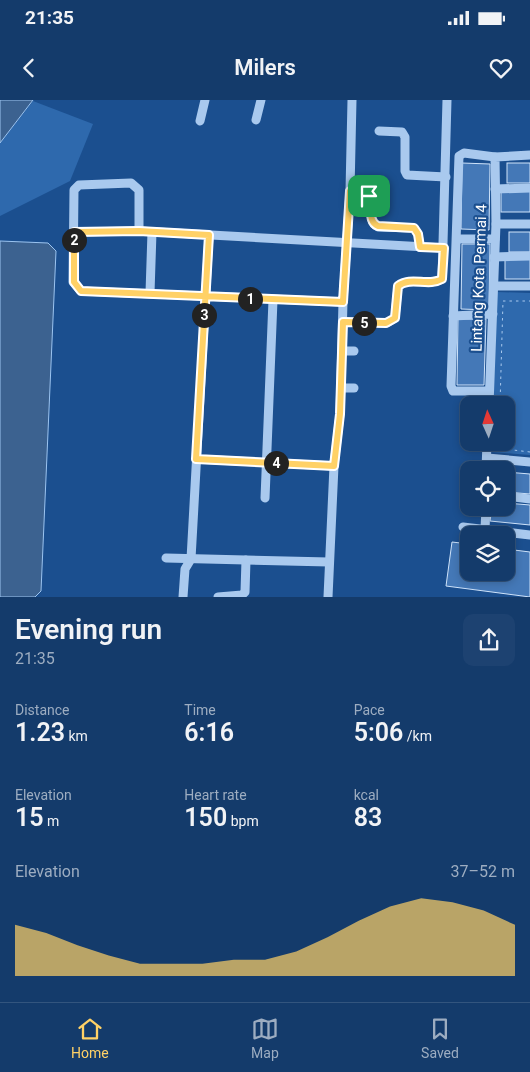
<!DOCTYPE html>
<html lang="en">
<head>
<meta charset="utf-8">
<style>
	:root { --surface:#143b6b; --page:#1d4271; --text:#f1f3f6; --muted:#9dadc1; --line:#33557e; --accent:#ffd166 }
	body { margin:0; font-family:Roboto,sans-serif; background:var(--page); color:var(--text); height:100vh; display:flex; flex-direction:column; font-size:19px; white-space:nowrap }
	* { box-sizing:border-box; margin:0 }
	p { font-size:16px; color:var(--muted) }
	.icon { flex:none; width:28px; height:28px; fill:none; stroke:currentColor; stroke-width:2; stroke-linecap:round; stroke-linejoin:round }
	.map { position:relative; height:497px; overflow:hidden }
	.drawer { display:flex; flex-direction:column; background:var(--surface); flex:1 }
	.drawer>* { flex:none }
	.needle { width:32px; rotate:357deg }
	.tools { position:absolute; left:460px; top:296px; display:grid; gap:10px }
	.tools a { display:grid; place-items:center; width:55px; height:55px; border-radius:10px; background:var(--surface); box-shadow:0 2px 8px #0003,0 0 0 1px var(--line); font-size:25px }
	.pin { position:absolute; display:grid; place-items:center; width:42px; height:42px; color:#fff; margin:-21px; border-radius:10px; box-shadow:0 2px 8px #0006 }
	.km { position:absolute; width:25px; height:25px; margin:-12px; border-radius:50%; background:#222; color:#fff; font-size:14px; line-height:25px; text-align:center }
	.round { display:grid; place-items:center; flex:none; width:52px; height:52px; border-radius:10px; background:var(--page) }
	.summary { display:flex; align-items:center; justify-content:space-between; height:85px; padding:0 15px }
	h1 { font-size:28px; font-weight:600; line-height:38px }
	.figures { display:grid; grid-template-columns:repeat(3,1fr); gap:8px; height:85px; padding:5px 15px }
	.figures div { display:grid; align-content:center }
	.figures b { font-size:25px; font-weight:600 }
	.figures small { font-size:14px; font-weight:400 }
	.figures p { font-size:14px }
	.chart { height:140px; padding:10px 15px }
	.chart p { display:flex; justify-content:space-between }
	.chart svg { width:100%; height:90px; margin-top:5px; fill:var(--accent); opacity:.7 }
	.status { display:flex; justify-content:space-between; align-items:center; height:35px; padding:0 25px; background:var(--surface); direction:ltr }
	.status svg { height:14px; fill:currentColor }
	header { display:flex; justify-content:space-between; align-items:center; height:65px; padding:0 15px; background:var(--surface); font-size:22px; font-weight:600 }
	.tabs { display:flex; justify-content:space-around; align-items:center; height:70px; border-top:1px solid var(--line); background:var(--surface); font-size:14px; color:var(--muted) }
	.tabs a { display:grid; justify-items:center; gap:2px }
	.tabs .active { color:var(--accent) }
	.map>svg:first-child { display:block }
	.green { fill:#2e69ad }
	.water { fill:#3c6290; stroke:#9cc4f0 }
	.building { fill:#4478b7; stroke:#cfe3fa }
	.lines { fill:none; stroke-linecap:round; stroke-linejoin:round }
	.path { stroke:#a9c9ee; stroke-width:1; stroke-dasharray:2.5 4; stroke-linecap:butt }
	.minor { stroke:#a9c9ee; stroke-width:9 }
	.route-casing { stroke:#fff; stroke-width:10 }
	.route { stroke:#ffd166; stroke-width:6 }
	.labels { text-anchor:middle; stroke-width:4.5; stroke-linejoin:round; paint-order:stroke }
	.street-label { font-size:15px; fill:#fff; stroke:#1b4f8f }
</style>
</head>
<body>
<div class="status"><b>21:35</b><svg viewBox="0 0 49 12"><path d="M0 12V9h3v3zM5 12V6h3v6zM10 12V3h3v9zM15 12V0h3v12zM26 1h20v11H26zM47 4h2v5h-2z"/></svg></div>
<header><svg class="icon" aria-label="back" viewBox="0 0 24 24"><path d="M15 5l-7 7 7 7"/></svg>Milers<svg class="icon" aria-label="heart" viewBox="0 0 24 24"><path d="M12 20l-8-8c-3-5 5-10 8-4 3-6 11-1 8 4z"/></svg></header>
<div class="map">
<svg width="530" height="497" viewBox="0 0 530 497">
	<rect width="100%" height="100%" fill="#1b4f8f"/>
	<g class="green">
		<path d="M33,1L93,24L70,81L0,116V43Z"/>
		<path d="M497,192L530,193V355L491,352L492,343L506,342V305H493Z"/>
	</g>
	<g class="water">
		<path d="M0,0H33L0,43Z"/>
		<path d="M0,141L48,143L56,151L41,491L35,497H0Z"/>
	</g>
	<g class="building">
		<path d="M462,63L490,64L489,130L461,129Z"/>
		<rect x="507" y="63" width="23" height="20"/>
		<rect x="501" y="91" width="29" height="21"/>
		<rect x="509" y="132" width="21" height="20"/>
		<path d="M462,144H490L489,210L461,209Z"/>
		<rect x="505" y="159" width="25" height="20"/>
		<path d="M458,219H486L484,285H457Z"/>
		<path d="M506,372L530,374V394L506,392Z"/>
		<path d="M506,403L530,405V425L490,421L492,408H506Z"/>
		<path d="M452,442L469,444V472H506V449L530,452V497L446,486Z"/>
	</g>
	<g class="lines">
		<g class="path">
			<path d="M500,305L503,201H530"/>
			<path d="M505,342L513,350L530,352"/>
		</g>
		<g class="minor">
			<path d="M256,20L261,0"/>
			<path d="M200,21L205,0"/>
			<path d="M379,31L402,32L405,37V71L407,75L446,77"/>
			<path d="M495,89L530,88"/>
			<path d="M350,91L369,96C373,105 367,122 378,127L414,128L418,134L420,147"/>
			<path d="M496,124H530"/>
			<path d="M139,131V90L131,83L79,85L74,90L73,182L81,191L343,202"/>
			<path d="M74,132L139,131L444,148"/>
			<path d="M457,139H495"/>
			<path d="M494,157L530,156"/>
			<path d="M494,186H530"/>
			<path d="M150,193L152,132"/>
			<path d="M453,216L493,214"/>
			<path d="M343,222L387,223L395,218L398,186C411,176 428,187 442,179L447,0"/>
			<path d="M342,251H354"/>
			<path d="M341,288H354"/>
			<path d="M489,291H453L451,286L459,56L464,53L495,57"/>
			<path d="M489,305L496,124L495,57L530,55"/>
			<path d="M487,358L530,362"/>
			<path d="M196,359L334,366"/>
			<path d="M486,370L487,342"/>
			<path d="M506,396L530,399"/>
			<path d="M265,398L273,200"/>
			<path d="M463,427L530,435"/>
			<path d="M485,429L486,408"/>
			<path d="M166,458L329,462"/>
			<path d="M183,497L185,469L191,459L209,135"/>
			<path d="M218,497L242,495L245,492L246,460"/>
			<path d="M328,497L334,366L340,314L343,202L350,91L352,0"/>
		</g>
	</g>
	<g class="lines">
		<defs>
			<path id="route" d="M369,96L350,91L343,202L81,191L74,182V132L139,131L209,135L196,359L334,366L340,314L343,222L386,223L395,218L398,186C411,176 428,187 442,179L444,148L420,147L418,134L414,128L378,126C367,122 373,105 369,96"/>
		</defs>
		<use href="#route" class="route-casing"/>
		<use href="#route" class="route"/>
	</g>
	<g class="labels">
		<g class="street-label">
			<text transform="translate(479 178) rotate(-88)" y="5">Lintang Kota Permai 4</text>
		</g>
	</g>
</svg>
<div class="tools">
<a><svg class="needle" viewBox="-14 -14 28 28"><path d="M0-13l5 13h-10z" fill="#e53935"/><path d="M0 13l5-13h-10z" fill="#9dadc1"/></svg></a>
<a><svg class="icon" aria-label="locate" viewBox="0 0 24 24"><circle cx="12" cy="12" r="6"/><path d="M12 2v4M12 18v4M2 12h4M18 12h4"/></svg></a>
<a><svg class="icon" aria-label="layers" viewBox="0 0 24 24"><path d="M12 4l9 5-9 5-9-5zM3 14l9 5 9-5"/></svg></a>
</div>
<div class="pin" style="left:369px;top:96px;background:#1e9e55"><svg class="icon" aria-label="arrive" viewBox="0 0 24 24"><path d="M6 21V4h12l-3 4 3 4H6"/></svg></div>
<b class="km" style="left:250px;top:199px">1</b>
<b class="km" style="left:74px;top:140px">2</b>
<b class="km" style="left:204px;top:215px">3</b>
<b class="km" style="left:276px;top:363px">4</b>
<b class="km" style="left:364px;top:223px">5</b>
</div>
<section class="drawer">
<div class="summary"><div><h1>Evening run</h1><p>21:35</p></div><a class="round"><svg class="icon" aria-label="share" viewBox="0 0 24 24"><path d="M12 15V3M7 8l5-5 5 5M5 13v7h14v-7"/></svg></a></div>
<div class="figures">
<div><p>Distance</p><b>1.23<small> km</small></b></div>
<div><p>Time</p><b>6:16</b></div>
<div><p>Pace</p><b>5:06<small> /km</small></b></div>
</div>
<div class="figures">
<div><p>Elevation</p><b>15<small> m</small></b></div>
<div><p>Heart rate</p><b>150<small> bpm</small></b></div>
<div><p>kcal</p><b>83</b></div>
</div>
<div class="chart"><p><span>Elevation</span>37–52 m</p>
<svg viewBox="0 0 160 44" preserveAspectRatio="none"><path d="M0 44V19L10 23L20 29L30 34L40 38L50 38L60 38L70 36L80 36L90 32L100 25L110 17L120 10L130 6L140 8L150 12L160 19V44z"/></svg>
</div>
</section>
<nav class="tabs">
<a class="active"><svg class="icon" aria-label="home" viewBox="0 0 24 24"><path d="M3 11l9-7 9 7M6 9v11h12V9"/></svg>Home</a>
<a><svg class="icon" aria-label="map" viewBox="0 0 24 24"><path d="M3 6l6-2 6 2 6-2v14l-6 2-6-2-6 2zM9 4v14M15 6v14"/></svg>Map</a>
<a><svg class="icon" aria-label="saved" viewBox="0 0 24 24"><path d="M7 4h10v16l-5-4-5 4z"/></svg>Saved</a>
</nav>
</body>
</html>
